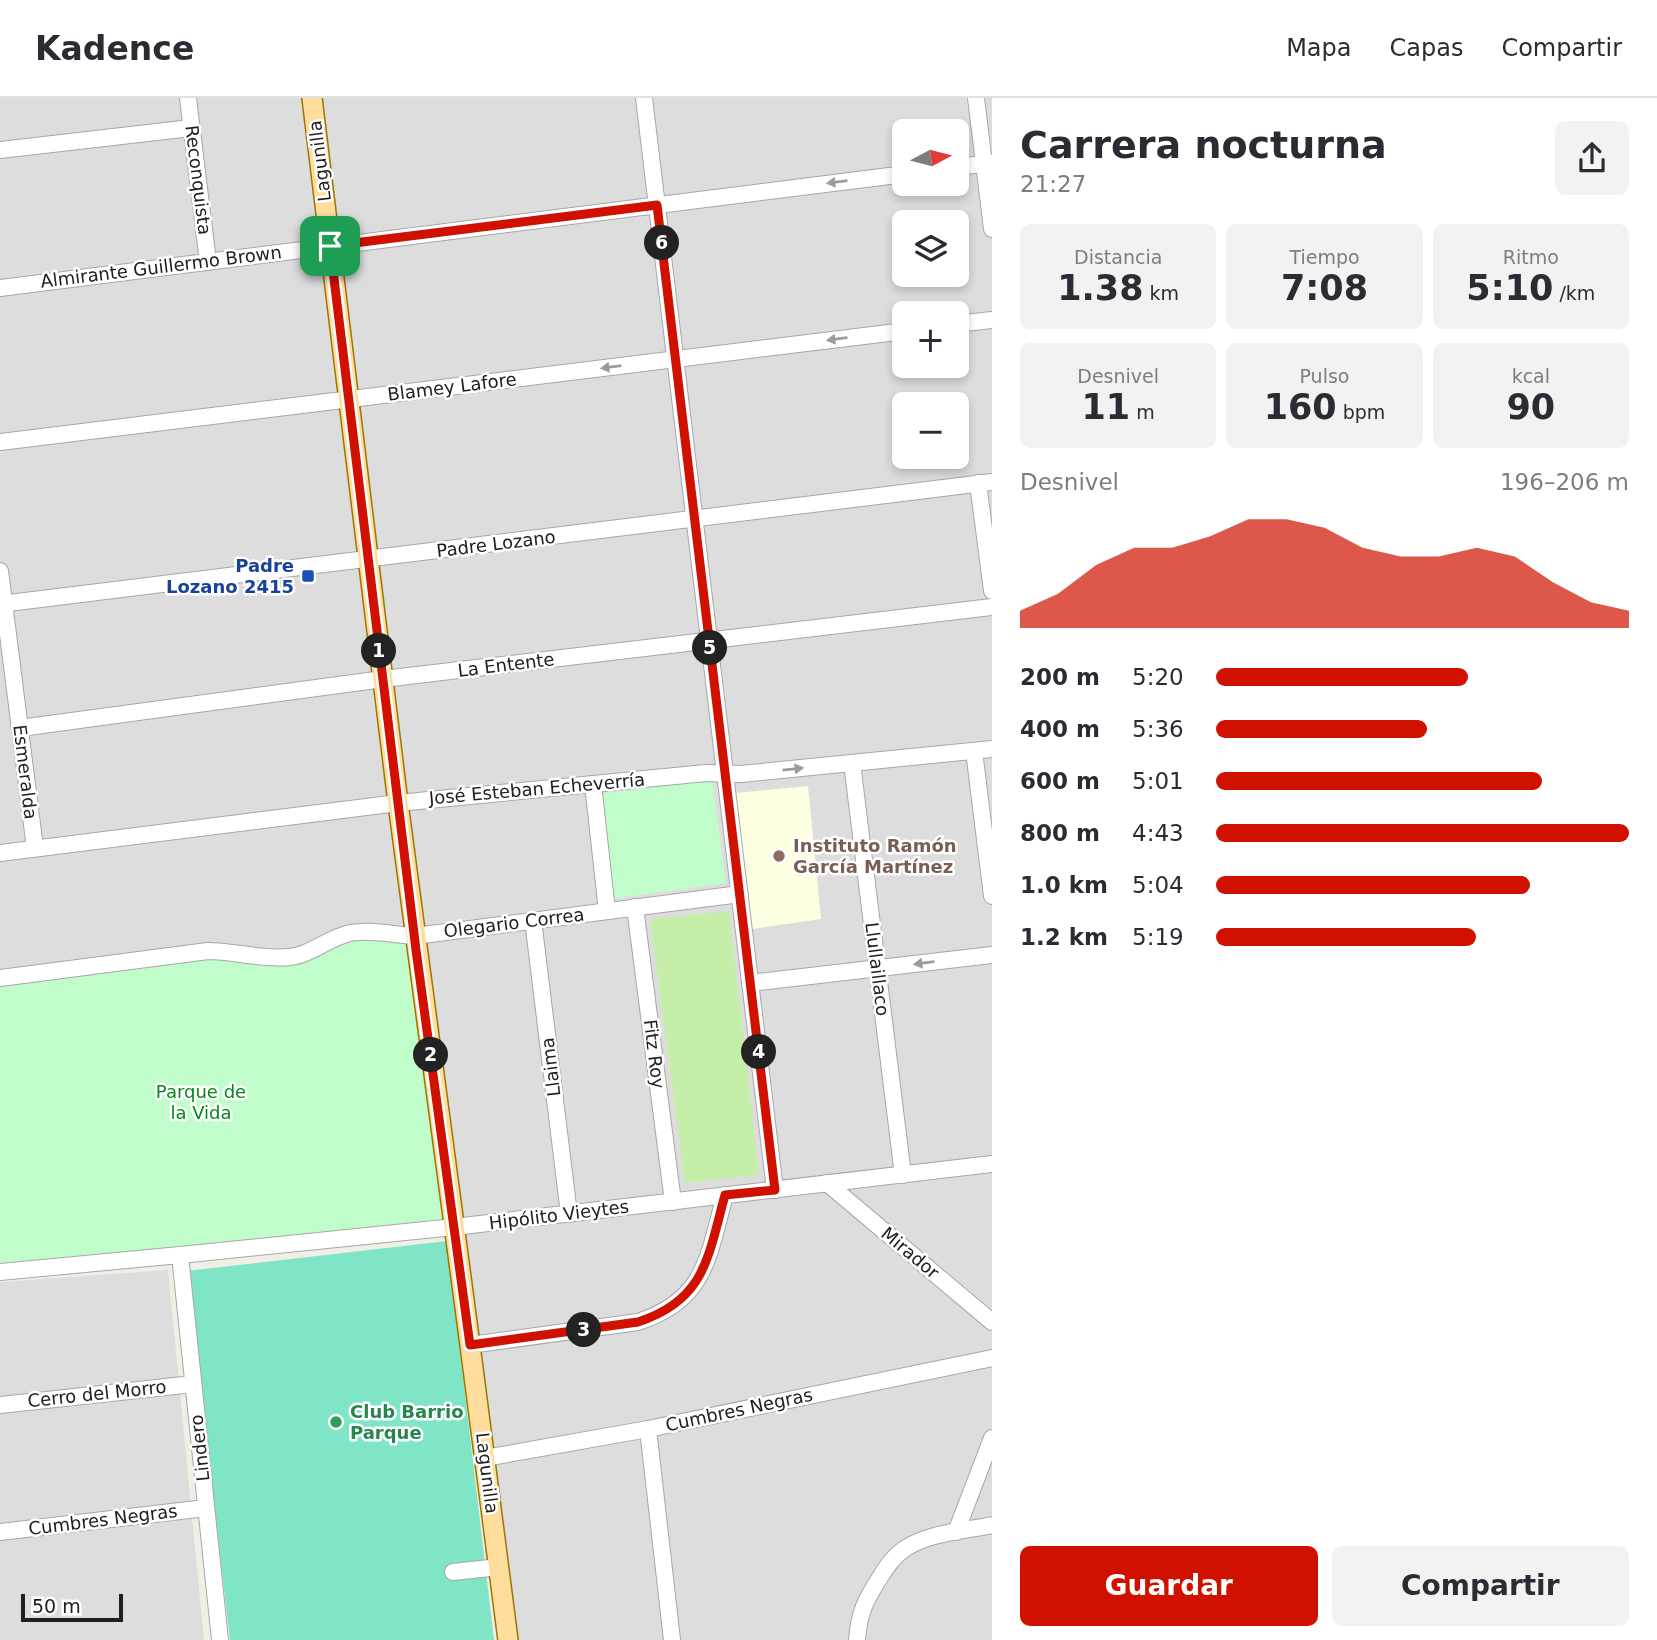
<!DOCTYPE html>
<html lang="es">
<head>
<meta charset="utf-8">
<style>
	:root { --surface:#fff; --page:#f2f2f3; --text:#2b2b33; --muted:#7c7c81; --line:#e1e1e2; --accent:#d01100 }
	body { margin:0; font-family:"DejaVu Sans",sans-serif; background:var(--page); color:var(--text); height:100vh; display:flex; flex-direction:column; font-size:26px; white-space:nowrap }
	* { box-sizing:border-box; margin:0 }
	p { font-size:23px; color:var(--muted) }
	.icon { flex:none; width:38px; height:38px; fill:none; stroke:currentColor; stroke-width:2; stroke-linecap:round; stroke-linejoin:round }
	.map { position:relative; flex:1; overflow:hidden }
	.side { display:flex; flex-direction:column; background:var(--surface); width:665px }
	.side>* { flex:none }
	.needle { width:46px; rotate:83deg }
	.tools { position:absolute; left:892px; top:21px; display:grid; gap:14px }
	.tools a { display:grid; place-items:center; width:77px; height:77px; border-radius:10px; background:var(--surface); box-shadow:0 4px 10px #0003; font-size:35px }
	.scale { position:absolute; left:21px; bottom:18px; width:102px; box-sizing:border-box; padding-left:7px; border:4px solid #202020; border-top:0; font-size:19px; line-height:24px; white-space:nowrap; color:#202020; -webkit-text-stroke:5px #fff; paint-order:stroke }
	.pin { position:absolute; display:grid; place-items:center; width:60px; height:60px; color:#fff; margin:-30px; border-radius:14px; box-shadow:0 4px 10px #0006 }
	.km { position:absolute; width:35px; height:35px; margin:-18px; border-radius:50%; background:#222; color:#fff; font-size:19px; line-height:35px; text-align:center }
	.round { display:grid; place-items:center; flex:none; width:74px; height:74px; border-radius:10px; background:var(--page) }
	.summary { display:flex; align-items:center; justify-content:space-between; height:119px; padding:0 28px }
	h1 { font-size:38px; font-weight:600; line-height:52px }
	.metrics { display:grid; grid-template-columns:repeat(3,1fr); gap:10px; height:119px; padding:7px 28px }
	.metrics div { display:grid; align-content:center; border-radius:10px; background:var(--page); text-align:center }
	.metrics b { font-size:35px; font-weight:600 }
	.metrics small { font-size:19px; font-weight:400 }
	.metrics p { font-size:19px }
	.chart { height:196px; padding:14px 28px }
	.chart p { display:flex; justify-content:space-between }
	.chart svg { width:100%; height:126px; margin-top:7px; fill:var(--accent); opacity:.7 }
	.cta { display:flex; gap:14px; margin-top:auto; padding:14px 28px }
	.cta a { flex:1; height:80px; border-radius:10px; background:var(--accent); color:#fff; font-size:28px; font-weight:600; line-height:80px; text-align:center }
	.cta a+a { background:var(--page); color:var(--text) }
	ul { padding:0 28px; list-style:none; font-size:23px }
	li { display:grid; grid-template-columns:112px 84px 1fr; align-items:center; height:52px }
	li i { height:18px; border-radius:9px; background:var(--accent) }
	header { display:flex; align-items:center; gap:42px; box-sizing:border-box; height:98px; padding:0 35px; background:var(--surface); border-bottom:2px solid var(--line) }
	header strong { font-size:33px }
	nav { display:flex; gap:38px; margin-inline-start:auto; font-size:24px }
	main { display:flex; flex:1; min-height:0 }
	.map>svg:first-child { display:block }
	.residential { fill:#dedddd; fill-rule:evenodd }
	.education { fill:#fdffe1 }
	.grass { fill:#c5eea9 }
	.park { fill:#c1fdcb }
	.pitch { fill:#7fe5c6 }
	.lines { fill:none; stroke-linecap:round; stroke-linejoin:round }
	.minor-casing { stroke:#a7a7a7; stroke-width:18 }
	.major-casing { stroke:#9c7500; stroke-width:22 }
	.minor { stroke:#fff; stroke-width:16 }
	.major { stroke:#ffdd9d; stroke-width:19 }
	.oneway { fill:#9b9b9b }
	.route-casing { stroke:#fff; stroke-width:14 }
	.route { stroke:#d01100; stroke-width:9 }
	.transit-dot { fill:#1a4fb4; stroke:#fff; stroke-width:2.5 }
	.education-dot { fill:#8d6e63; stroke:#fff; stroke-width:2.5 }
	.leisure-dot { fill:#2e9e5b; stroke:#fff; stroke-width:2.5 }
	.labels { text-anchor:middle; stroke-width:5; stroke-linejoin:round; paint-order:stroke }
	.street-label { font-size:18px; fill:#202020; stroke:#fff }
	.transit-label { font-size:18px; font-weight:bold; fill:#164399; stroke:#fff; text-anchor:end }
	.education-label { font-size:18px; font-weight:bold; fill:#785e54; stroke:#fff; text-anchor:start }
	.park-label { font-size:18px; fill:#048919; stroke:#fff }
	.leisure-label { font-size:18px; font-weight:bold; fill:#27864d; stroke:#fff; text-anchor:start }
</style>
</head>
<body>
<header>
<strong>Kadence</strong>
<nav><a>Mapa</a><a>Capas</a><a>Compartir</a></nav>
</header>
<main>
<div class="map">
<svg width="992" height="1542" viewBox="0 0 992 1542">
	<rect width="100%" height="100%" fill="#f1eee6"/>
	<g class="residential">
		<path d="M0,0H992V1542H508L415,838L304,855L0,880ZM905,33H957V86H905ZM905,124H957V177H905ZM905,215H957V268H905ZM905,306H957V359H905Z"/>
		<path d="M168,1172L204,1542H0V1184Z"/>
	</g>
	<path class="education" d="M808,688L821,821L752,831L736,695Z"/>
	<path class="grass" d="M729,813L759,1077L685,1085L650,821Z"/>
	<g class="park">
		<path d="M712,682L726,785L612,801L599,696Z"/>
		<path d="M415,838L454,1129L0,1174V880L208,853L276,860L331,841Z"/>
	</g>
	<path class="pitch" d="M447,1143L494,1542H230L187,1173Z"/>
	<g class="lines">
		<defs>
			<g id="minor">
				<path d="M188,0L208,164"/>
				<path d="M644,0L775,1092"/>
				<path d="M976,0L992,131"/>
				<path d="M0,52L191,30"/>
				<path d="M957,69L992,65"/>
				<path d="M0,190L905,76"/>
				<path d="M957,226L992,222"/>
				<path d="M0,344L905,233"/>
				<path d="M978,385L992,493"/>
				<path d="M0,473L35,750"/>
				<path d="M0,506L992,384"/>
				<path d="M20,630L383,581L992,509"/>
				<path d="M974,653L992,798"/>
				<path d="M852,665L903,1077"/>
				<path d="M593,686L607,813"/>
				<path d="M0,755L398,705L706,675L741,676L992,651"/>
				<path d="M635,809L673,1104"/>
				<path d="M533,822L569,1116"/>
				<path d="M0,880L208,853C234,853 263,862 289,859C311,857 328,840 350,835C370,831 393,837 415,838L740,796"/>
				<path d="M750,885L992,857"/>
				<path d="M827,1085L992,1224"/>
				<path d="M180,1157L220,1542"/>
				<path d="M0,1174L180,1157L454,1129L992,1066"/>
				<path d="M470,1247L638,1224C706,1202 708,1159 725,1097"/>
				<path d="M0,1307L193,1286"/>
				<path d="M648,1331L672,1542"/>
				<path d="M485,1360L648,1331L992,1260"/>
				<path d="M0,1434L206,1410"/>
				<path d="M956,1434L992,1340"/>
				<path d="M453,1474L499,1469"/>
				<path d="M857,1542C859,1515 865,1503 879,1481C886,1470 892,1460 903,1452C926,1435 964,1433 992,1427"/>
			</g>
			<path id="major" d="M312,0L398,705L470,1247L508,1542"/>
		</defs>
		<use href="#minor" class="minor-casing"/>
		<use href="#major" class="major-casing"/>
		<use href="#minor" class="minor"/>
		<use href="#major" class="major"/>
	</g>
	<defs><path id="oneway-solid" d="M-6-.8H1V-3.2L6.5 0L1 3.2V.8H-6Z" transform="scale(1.75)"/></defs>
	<g class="oneway">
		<use href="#oneway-solid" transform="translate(837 84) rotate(173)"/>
		<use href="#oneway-solid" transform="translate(837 241) rotate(173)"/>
		<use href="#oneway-solid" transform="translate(611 269) rotate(173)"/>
		<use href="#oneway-solid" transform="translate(793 671) rotate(-6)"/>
		<use href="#oneway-solid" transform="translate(924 865) rotate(173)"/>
	</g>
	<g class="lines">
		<defs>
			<path id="route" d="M657,107L775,1092L725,1097C708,1158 706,1202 638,1224L470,1247L416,852L330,148Z"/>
		</defs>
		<use href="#route" class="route-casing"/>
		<use href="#route" class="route"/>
	</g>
	<rect class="transit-dot" x="301" y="471" width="14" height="14" rx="3.5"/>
	<circle class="education-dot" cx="779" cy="758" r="7"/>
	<circle class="leisure-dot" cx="336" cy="1324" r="7"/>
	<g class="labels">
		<g class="street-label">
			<text transform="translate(320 63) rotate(-97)" y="6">Lagunilla</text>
			<text transform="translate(198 82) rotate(83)" y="6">Reconquista</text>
			<text transform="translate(161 169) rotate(-7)" y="6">Almirante Guillermo Brown</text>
			<text transform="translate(452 289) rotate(-7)" y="6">Blamey Lafore</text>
			<text transform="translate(496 446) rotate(-7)" y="6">Padre Lozano</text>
			<text transform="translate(506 567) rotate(-7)" y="6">La Entente</text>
			<text transform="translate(25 674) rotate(83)" y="6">Esmeralda</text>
			<text transform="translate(537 691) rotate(-5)" y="6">José Esteban Echeverría</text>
			<text transform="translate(514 825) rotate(-7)" y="6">Olegario Correa</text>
			<text transform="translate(877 871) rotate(83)" y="6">Llullaillaco</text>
			<text transform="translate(654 956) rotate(83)" y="6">Fitz Roy</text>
			<text transform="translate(551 969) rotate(-97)" y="6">Llaima</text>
			<text transform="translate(559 1117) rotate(-7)" y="6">Hipólito Vieytes</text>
			<text transform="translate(910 1155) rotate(40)" y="6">Mirador</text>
			<text transform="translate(97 1296) rotate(-6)" y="6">Cerro del Morro</text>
			<text transform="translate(739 1312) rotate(-12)" y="6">Cumbres Negras</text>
			<text transform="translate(200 1350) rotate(-96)" y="6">Lindero</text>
			<text transform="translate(487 1375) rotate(83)" y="6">Lagunilla</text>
			<text transform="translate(103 1422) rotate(-7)" y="6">Cumbres Negras</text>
		</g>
		<g class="transit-label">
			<text x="294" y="474">Padre<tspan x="294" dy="21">Lozano 2415</tspan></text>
		</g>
		<g class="education-label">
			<text x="793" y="754">Instituto Ramón<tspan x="793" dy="21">García Martínez</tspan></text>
		</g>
		<g class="park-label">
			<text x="201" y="1000">Parque de<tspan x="201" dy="21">la Vida</tspan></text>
		</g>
		<g class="leisure-label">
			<text x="350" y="1320">Club Barrio<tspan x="350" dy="21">Parque</tspan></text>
		</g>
	</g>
</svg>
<div class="tools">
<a><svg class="needle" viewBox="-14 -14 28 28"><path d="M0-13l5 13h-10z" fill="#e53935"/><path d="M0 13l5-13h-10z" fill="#7c7c81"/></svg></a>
<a><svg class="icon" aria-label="layers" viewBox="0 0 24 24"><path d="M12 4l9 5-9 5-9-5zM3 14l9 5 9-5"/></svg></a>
<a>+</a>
<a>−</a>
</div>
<div class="scale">50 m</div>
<div class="pin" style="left:330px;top:148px;background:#1e9e55"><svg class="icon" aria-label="arrive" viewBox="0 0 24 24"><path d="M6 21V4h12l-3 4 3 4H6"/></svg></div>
<b class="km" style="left:379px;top:553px">1</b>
<b class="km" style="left:431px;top:957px">2</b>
<b class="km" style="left:584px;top:1232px">3</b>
<b class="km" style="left:759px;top:954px">4</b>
<b class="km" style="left:710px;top:550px">5</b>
<b class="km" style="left:662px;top:145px">6</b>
</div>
<section class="side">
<div class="summary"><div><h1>Carrera nocturna</h1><p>21:27</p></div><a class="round"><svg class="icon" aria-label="share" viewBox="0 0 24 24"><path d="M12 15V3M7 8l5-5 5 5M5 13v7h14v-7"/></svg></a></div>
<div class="metrics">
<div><p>Distancia</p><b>1.38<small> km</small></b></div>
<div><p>Tiempo</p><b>7:08</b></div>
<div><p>Ritmo</p><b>5:10<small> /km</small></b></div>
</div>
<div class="metrics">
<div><p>Desnivel</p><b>11<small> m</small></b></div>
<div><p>Pulso</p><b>160<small> bpm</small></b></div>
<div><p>kcal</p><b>90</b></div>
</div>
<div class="chart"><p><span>Desnivel</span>196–206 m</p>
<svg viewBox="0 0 160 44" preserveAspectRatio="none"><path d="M0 44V38L10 32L20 22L30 16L40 16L50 12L60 6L70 6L80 9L90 16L100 19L110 19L120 16L130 19L140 28L150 35L160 38V44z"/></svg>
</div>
<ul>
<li><b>200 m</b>5:20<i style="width:61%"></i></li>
<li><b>400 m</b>5:36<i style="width:51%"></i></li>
<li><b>600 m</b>5:01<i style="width:79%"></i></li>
<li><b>800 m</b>4:43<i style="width:100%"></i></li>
<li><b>1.0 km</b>5:04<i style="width:76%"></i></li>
<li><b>1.2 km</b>5:19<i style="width:63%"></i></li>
</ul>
<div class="cta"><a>Guardar</a><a>Compartir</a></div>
</section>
</main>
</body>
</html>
